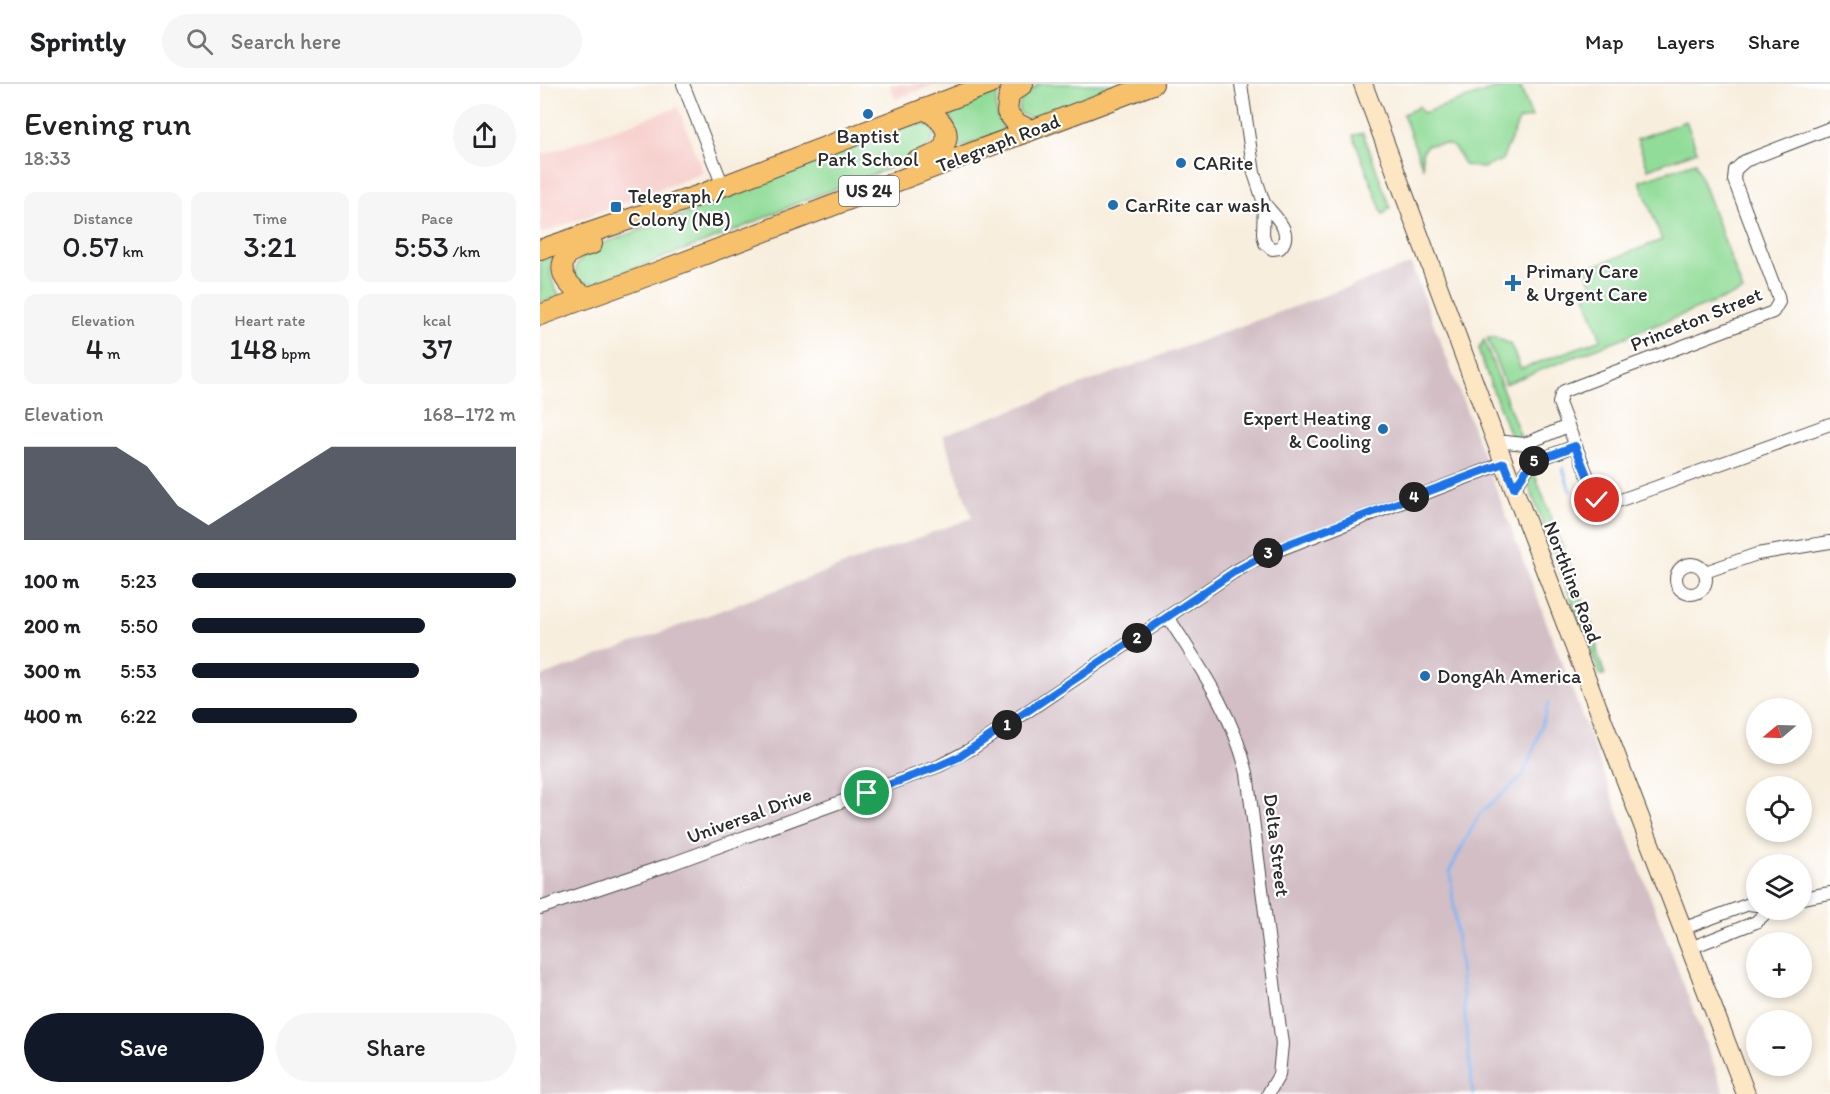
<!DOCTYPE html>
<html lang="en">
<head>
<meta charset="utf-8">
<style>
	:root { --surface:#fff; --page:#f6f6f6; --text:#202124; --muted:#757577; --line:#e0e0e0; --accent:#111827 }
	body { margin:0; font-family:Itim,sans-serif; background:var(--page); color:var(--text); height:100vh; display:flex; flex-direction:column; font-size:22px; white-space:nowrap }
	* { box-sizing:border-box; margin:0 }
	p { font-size:20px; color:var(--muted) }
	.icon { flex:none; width:33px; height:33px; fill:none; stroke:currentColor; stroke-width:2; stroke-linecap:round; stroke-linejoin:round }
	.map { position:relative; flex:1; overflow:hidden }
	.sheet { display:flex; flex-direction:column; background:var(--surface); width:540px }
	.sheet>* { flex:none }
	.needle { width:39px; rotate:251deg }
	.buttons { position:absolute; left:1206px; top:614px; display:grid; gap:12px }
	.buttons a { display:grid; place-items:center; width:66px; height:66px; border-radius:50%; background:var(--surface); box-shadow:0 3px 9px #0003; font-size:30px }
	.pin { position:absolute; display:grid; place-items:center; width:51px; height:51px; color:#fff; margin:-26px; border:3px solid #fff; border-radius:50%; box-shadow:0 2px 6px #0007 }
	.km { position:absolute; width:30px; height:30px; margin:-15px; border-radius:50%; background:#222; color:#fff; font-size:16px; line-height:30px; text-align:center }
	.round { display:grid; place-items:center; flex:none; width:63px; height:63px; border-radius:32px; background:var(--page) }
	.overview { display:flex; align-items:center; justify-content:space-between; height:102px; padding:0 24px }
	h1 { font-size:33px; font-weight:600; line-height:45px }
	.metrics { display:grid; grid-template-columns:repeat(3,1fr); gap:9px; height:102px; padding:6px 24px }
	.metrics div { display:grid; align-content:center; border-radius:12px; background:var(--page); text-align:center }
	.metrics b { font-size:30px; font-weight:600 }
	.metrics small { font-size:16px; font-weight:400 }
	.metrics p { font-size:16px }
	.chart { height:168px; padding:12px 24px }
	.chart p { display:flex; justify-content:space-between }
	.chart svg { width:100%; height:108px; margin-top:6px; fill:var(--accent); opacity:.7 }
	.primary-button { display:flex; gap:12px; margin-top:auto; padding:12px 24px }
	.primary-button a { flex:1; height:69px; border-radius:36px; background:var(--accent); color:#fff; font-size:24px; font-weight:600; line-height:69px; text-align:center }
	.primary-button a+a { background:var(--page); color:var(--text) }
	ul { padding:0 24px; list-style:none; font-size:20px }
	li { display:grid; grid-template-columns:96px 72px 1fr; align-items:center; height:45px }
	li i { height:15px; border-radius:8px; background:var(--accent) }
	header { display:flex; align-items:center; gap:36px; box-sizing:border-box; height:84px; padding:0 30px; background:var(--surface); border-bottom:2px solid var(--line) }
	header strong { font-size:28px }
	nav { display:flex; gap:33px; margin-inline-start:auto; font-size:21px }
	.search { width:420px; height:54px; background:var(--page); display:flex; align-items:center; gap:15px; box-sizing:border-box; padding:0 21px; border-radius:33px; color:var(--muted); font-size:22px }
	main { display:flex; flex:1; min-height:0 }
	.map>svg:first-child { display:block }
	.built { fill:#f7d0ce }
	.industrial { fill:#d2bec4 }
	.green { fill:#91dc98; stroke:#5e8462; stroke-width:1.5 }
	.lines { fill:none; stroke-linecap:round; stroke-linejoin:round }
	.stream { stroke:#84b5f0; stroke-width:3 }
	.street-casing { stroke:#4a4846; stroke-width:14 }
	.secondary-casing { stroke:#4a4846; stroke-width:20 }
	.primary-casing { stroke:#4a4846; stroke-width:22 }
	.street { stroke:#fff; stroke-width:12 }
	.secondary { stroke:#fce6c4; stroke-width:18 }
	.primary { stroke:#f7c06b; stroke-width:20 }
	.route-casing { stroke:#fff; stroke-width:12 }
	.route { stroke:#1a73e8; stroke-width:8 }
	.poi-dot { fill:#1f6fb2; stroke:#fff; stroke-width:2 }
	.labels { text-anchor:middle; stroke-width:4.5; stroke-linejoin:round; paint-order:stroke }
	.shield { fill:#fff; stroke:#6b6b6b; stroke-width:1.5 }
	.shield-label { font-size:18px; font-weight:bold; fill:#2b2b2b }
	.poi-label { font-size:20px; fill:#2b2b2b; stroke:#fff; text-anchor:start }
	.street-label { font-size:20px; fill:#2b2b2b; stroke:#fff }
</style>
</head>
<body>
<header>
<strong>Sprintly</strong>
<div class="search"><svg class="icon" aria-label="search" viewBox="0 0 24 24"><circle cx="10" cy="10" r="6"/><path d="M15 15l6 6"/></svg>Search here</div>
<nav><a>Map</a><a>Layers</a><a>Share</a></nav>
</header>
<main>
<section class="sheet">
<div class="overview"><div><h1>Evening run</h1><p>18:33</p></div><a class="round"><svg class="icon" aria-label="share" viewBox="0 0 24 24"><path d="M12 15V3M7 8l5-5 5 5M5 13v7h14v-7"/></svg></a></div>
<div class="metrics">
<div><p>Distance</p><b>0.57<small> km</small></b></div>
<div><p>Time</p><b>3:21</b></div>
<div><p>Pace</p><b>5:53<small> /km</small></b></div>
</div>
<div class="metrics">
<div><p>Elevation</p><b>4<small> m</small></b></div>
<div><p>Heart rate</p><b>148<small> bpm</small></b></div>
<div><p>kcal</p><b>37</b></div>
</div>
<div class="chart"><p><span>Elevation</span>168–172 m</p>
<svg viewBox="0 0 160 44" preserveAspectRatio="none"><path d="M0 44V6L10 6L20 6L30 6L40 14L50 30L60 38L70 30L80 22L90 14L100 6L110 6L120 6L130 6L140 6L150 6L160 6V44z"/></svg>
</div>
<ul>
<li><b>100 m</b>5:23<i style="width:100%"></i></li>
<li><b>200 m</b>5:50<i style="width:72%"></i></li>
<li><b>300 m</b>5:53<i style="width:70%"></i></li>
<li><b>400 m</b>6:22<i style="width:51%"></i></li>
</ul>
<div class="primary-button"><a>Save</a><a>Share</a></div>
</section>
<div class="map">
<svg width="1290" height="1010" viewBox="0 0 1290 1010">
	<rect width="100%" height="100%" fill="#fff"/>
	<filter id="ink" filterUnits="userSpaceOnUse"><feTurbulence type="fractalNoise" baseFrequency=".0167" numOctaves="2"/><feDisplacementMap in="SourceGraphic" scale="12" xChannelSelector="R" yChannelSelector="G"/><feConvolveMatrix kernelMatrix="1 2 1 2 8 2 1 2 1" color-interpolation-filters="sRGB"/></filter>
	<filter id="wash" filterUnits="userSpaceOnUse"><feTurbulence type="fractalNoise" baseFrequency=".008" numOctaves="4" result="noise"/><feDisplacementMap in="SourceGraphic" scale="24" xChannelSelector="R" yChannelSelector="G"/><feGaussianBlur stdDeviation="1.35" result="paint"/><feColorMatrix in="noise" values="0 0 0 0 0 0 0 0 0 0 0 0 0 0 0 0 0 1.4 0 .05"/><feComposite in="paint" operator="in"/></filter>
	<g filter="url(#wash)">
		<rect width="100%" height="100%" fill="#f8eede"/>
		<g class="built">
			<path d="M350,0H397L355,15Z"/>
			<path d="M138,23L163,89L0,150V72Z"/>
		</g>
		<path class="industrial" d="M871,180L1185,1010H0V593L432,434L403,351Z"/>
		<g class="green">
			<path d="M497,0H591L500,34L499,32C491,34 485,34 479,28C478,15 487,9 497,2Z"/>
			<path d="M969,0H979L992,33L979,36L962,76L943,84L924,81C914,58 911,59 887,61L882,69L883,84L863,30L875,25L879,22L883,29Z"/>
			<path d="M459,7C454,24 456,32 465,47L414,66C418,50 415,41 407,27Z"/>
			<path d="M1146,37L1157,67L1108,85L1097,55Z"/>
			<path d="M372,39L373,42C382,39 390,40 395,48L391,61L377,74L260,118L187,150L52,200L51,198C43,199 39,198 34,192C35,179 43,172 53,163L162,124L270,78Z"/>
			<path d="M823,49L850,123L843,131L813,51Z"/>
			<path d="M1155,78L1203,207L965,300L947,254L955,253L970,260L981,285L1061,255L1045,211L1054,206L1046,185L1122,156L1100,97Z"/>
			<path d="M13,172C8,188 11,198 20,212L0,219V177Z"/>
			<path d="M944,256L981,354L975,356L970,351L940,272L939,264Z"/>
			<path d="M993,386L1053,543L1058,571L1065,591H1060L988,400L989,389Z"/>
		</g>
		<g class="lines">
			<g class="stream">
				<path d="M1023,384L1030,407"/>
				<path d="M933,1010L910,786L940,729L982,693L996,659L1008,620"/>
			</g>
		</g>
	</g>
	<g filter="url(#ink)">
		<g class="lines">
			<defs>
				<g id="street">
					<path d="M143,0L183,102"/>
					<path d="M701,0L714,89L724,119L723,150L725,159L732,165L740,164C755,148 734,132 724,119"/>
					<path d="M1290,44L1205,77L1195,86L1194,96L1238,212L1239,218L1233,228L1024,307L1021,311L1019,319L1057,416L1060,420L1067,421L1290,340"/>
					<path d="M956,357L985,360L1028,342"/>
					<path d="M974,404L992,378L1035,362"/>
					<circle cx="1151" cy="495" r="15"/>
					<path d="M1165,488L1217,470L1290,458"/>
					<path d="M628,533C660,583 693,630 707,689L742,960L739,991L728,1010"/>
					<path d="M1262,814L1290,809"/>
					<path d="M0,824L128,781L399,682L433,664L694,488L723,472L964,379"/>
					<path d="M1142,845L1209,820L1216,821"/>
					<path d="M1150,864L1216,838L1230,825"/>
				</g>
				<path id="secondary" d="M823,0L964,379L1206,1010"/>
				<g id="primary">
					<path d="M483,0L469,10L467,28L476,39L491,46"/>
					<path d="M375,78C384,75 398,71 404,62C413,45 397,32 384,25"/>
					<path d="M0,166L157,112L450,0"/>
					<path d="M49,213C34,208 14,190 26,173C31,165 43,163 52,160"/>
					<path d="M0,231L115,189L613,0"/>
				</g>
			</defs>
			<use href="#street" class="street-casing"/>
			<use href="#secondary" class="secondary-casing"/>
			<use href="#primary" class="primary-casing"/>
			<use href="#street" class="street"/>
			<use href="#secondary" class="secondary"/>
			<use href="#primary" class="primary"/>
		</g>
	</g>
	<g class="lines" filter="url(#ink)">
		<defs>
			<path id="route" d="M327,709L399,682L419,673L694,488L723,472L751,459L964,379L974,404L992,378L1035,362L1057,416"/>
		</defs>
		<use href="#route" class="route-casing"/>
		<use href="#route" class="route"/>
	</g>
	<g class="poi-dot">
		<circle cx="328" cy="30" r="6"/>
		<circle cx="641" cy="79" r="6"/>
		<circle cx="573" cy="121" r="6"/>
		<rect x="70" y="117" width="12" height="12" rx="3"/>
		<path d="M970 190h6v6h6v6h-6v6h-6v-6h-6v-6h6z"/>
		<circle cx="843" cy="345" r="6"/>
		<circle cx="885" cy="592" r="6"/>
	</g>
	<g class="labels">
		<rect class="shield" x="299" y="92" width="60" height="30" rx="4.5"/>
		<g class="shield-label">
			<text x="329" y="113">US 24</text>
		</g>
		<g class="poi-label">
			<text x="328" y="59" text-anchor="middle">Baptist<tspan x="328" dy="23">Park School</tspan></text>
			<text x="653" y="86">CARite</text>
			<text x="88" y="119">Telegraph /<tspan x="88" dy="23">Colony (NB)</tspan></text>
			<text x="585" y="128">CarRite car wash</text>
			<text x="986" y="194">Primary Care<tspan x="986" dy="23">&amp; Urgent Care</tspan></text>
			<text x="831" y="341" text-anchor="end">Expert Heating<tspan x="831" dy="23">&amp; Cooling</tspan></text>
			<text x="897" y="599">DongAh America</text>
		</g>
		<g class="street-label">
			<text transform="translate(458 59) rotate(-21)" y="7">Telegraph Road</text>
			<text transform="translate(1156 235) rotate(-22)" y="7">Princeton Street</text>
			<text transform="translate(1033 498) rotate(69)" y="7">Northline Road</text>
			<text transform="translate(209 731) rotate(-20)" y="7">Universal Drive</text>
			<text transform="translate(737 761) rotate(83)" y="7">Delta Street</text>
		</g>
	</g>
</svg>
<div class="buttons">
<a><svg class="needle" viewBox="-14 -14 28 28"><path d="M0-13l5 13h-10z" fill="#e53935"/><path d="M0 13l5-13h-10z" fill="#757577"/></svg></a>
<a><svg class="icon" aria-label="locate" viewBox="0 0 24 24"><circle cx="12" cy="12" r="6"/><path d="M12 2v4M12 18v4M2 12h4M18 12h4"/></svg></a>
<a><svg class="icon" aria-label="layers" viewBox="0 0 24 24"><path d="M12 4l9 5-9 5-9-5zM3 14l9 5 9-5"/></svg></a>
<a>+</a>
<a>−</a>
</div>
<div class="pin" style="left:327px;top:709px;background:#1e9e55"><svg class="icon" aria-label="arrive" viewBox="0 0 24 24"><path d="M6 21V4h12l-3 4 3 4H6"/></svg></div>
<div class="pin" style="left:1057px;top:416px;background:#d93025"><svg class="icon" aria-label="check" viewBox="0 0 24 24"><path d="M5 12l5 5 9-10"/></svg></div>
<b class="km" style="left:467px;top:641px">1</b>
<b class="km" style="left:597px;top:554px">2</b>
<b class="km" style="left:728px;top:469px">3</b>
<b class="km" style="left:874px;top:413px">4</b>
<b class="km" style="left:994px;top:377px">5</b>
</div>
</main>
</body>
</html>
